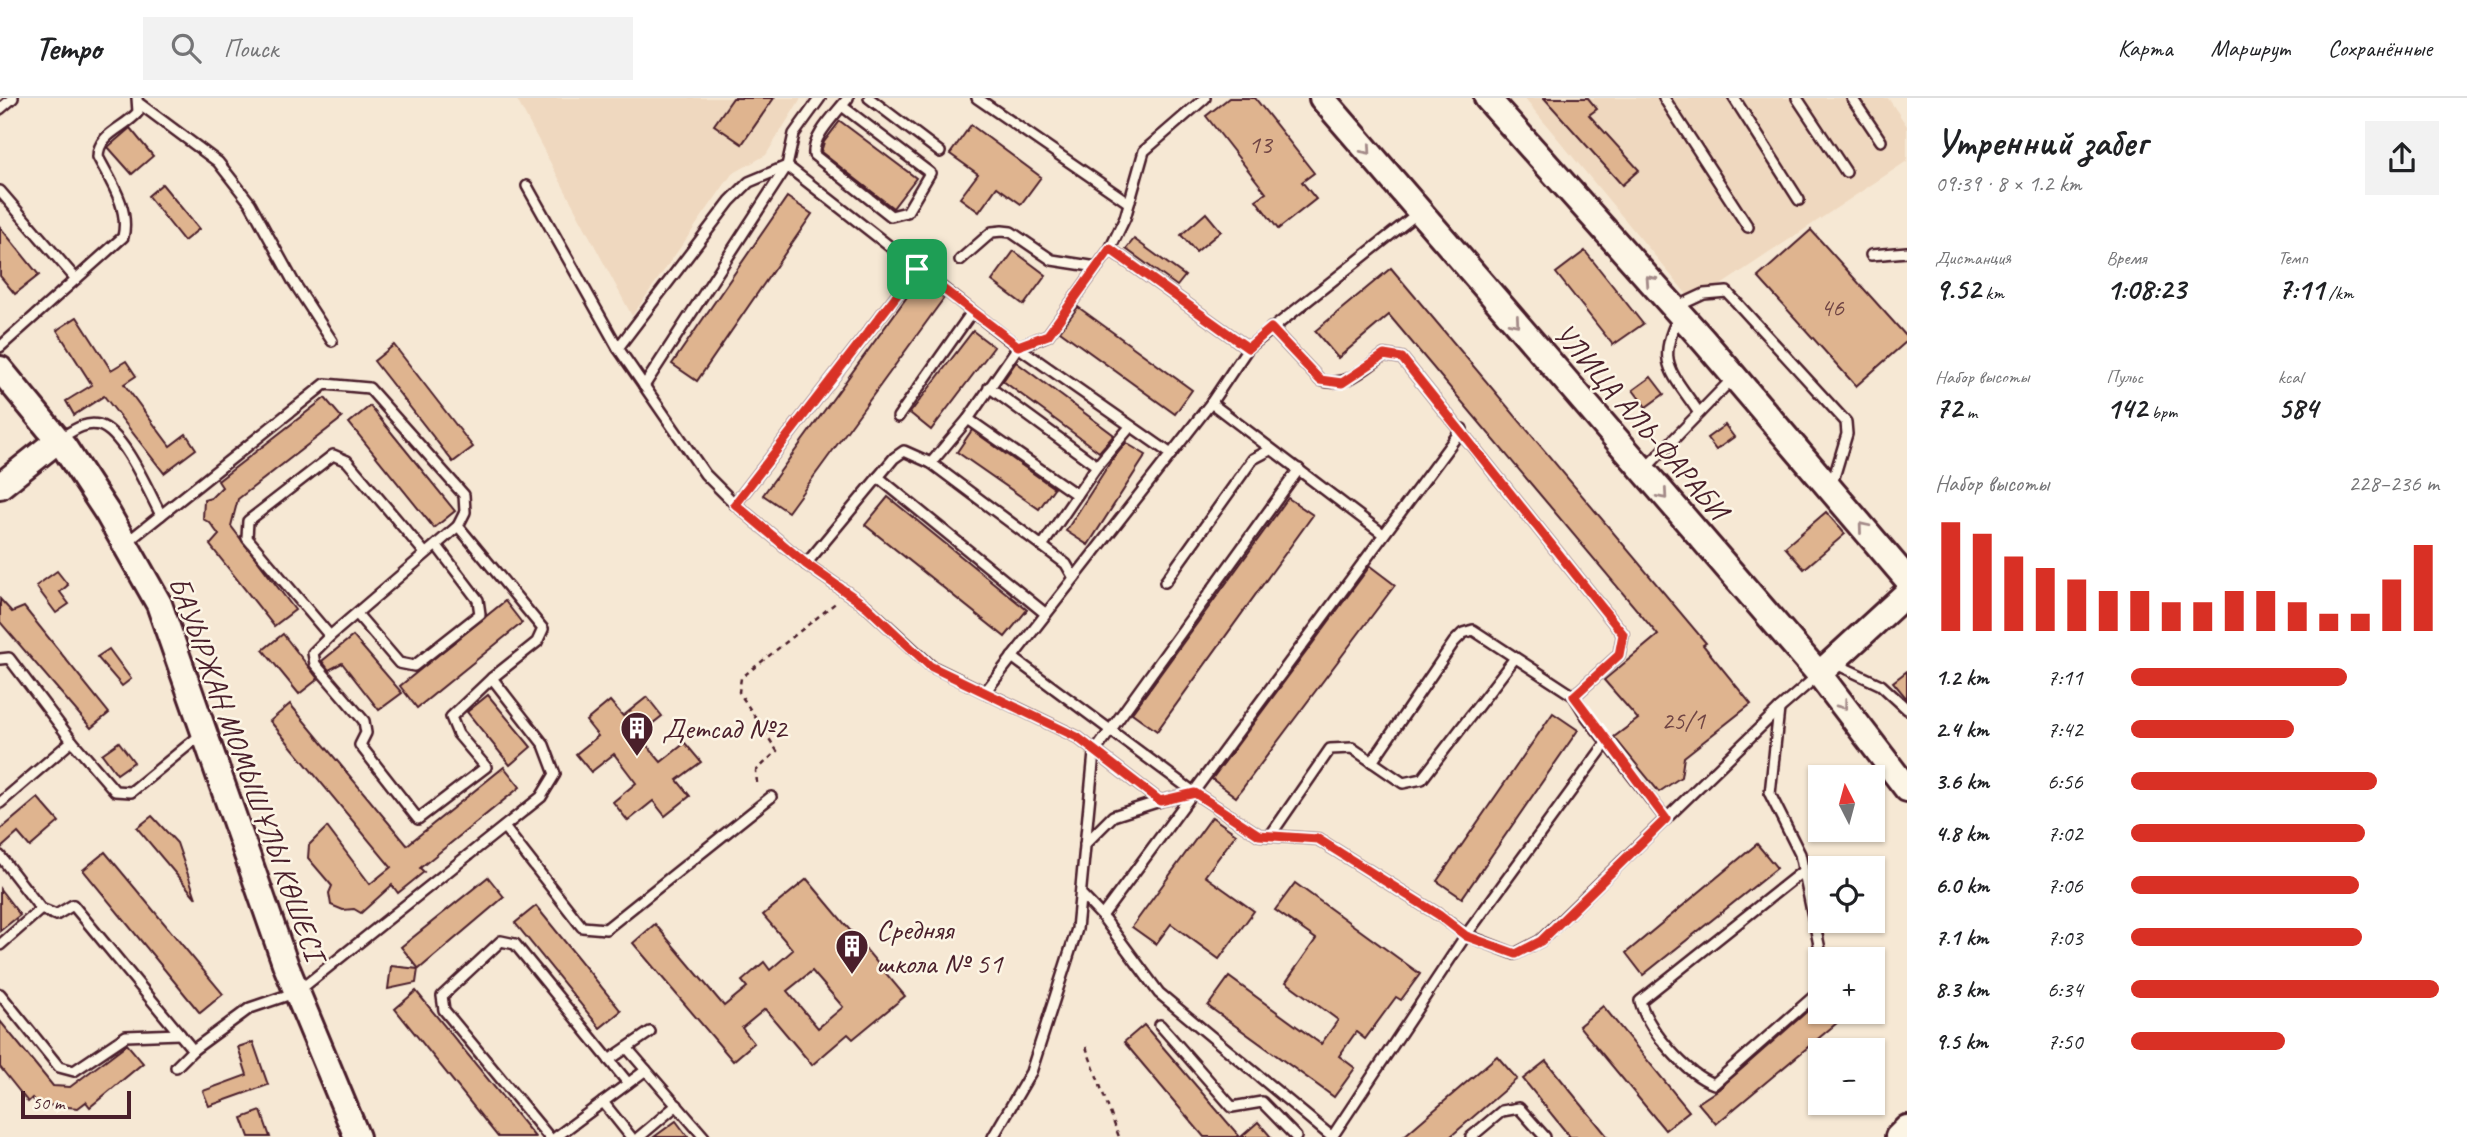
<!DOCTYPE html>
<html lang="ru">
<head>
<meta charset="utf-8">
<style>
	:root { --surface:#fff; --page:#f2f2f2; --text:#202124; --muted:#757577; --line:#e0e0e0; --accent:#d93025 }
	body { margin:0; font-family:Caveat,sans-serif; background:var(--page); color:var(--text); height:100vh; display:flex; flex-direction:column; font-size:26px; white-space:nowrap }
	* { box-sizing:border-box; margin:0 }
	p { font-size:23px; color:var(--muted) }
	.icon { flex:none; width:38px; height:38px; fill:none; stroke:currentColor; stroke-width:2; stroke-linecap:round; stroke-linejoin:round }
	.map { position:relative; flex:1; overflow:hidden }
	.details { display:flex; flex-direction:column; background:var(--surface); width:560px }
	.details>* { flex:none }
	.needle { width:46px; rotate:354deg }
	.controls { position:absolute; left:1808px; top:667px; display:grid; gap:14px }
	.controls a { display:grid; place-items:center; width:77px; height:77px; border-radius:0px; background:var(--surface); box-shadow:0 2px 5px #0004; font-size:35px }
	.scale { position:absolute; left:21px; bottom:18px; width:110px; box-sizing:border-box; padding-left:7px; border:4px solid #4a1f2b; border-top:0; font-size:19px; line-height:24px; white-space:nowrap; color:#4a1f2b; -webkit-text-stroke:5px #fcf5e5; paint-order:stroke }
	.pin { position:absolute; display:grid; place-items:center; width:60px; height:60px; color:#fff; margin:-30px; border-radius:14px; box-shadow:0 4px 10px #0006 }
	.round { display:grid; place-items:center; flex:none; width:74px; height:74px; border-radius:0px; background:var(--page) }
	.headline { display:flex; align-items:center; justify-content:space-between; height:119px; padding:0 28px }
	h1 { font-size:38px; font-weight:600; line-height:52px }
	.figures { display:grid; grid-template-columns:repeat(3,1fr); gap:10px; height:119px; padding:7px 28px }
	.figures div { display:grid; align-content:center }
	.figures b { font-size:30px; font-weight:600 }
	.figures small { font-size:19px; font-weight:400 }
	.figures p { font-size:19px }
	.chart { height:196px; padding:14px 28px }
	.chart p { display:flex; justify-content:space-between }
	.chart svg { width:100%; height:126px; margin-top:7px; stroke:var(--accent); stroke-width:6 }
	ul { padding:0 28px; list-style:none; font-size:23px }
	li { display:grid; grid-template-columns:112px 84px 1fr; align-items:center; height:52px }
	li i { height:18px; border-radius:9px; background:var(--accent) }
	header { display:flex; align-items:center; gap:42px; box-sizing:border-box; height:98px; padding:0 35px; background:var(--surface); border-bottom:2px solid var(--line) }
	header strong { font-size:33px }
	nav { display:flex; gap:38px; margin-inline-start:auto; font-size:24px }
	.search { width:490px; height:63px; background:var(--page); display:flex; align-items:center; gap:18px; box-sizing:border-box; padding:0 24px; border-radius:0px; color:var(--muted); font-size:26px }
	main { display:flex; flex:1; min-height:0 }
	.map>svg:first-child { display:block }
	.built { fill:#efd8bf }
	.building { fill:#dfb48f; stroke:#4a1f2b; stroke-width:2; fill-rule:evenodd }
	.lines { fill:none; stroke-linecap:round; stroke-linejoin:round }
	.lane-casing { stroke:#4a1f2b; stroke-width:14 }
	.secondary-casing { stroke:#4a1f2b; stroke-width:30 }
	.path { stroke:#4a1f2b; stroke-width:2.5; stroke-dasharray:5 5; stroke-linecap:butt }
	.lane { stroke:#fcf5e5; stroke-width:9 }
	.secondary { stroke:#fcf5e5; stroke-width:24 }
	.oneway { stroke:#a38a88 }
	.route-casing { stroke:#fff; stroke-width:14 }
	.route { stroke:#d93025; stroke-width:9 }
	.labels { text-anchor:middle; stroke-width:5; stroke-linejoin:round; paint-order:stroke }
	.number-label { font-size:26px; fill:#6f4444 }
	.street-label { font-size:30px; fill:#4a1f2b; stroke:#fcf5e5 }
	.poi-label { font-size:30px; fill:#4a1f2b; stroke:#fcf5e5; text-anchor:start }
</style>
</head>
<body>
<header>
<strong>Tempo</strong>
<div class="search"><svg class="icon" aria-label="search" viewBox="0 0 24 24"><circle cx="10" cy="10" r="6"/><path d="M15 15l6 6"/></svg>Поиск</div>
<nav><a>Карта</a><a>Маршрут</a><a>Сохранённые</a></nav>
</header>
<main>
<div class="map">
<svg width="1907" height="1039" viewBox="0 0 1907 1039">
	<rect width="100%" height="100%" fill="#f6e8d4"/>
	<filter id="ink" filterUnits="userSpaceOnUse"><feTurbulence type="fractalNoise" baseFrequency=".0143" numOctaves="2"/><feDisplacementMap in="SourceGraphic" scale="14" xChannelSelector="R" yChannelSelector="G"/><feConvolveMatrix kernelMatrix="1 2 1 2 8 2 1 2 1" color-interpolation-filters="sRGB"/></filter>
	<g filter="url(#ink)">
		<g class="built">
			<path d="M516,0H801L766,57L732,76L632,218Z"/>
			<path d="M1524,0H1888L1907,28V63L1694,205Z"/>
		</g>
		<g class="building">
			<path d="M733,0H774L742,46L714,27Z"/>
			<path d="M1229,0H1255L1314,75L1302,84L1316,101L1278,131L1256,102L1266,95L1206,18Z"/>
			<path d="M1544,0H1588L1597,11L1589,17L1639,72L1622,87Z"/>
			<path d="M840,23L916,80L893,110L821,54L824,44Z"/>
			<path d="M971,27L1041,79L1021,106L997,89L979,114L960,100L978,76L950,56Z"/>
			<path d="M130,30L153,58L132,76L108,49Z"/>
			<path d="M162,86L199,131L184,143L148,98Z"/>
			<path d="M787,99L812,116L697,283L672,266Z"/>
			<path d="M1206,115L1221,133L1196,154L1181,137Z"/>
			<path d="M0,129L39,177L15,196L0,178Z"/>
			<path d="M1811,132L1907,239V243L1856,288L1758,179Z"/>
			<path d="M1134,141L1185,178L1177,188L1126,151Z"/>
			<path d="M1014,153L1046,177L1024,207L992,183Z"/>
			<path d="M1585,153L1643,226L1613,247L1556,175Z"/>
			<path d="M1391,170L1706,545L1703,547L1751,606L1684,659L1681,679L1659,694L1614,639L1638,621L1604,582L1658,537L1389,217L1338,260L1315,233Z"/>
			<path d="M920,181L944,200L788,414L763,397Z"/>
			<path d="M1078,209L1192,292L1175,316L1060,233Z"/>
			<path d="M77,219L111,272L126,263L136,278L124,286L170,348L186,336L196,351L164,375L104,298L74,317L66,303L92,287L57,232Z"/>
			<path d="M973,233L994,249L931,332L910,315Z"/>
			<path d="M394,247L473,349L453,364L374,263Z"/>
			<path d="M1016,264L1114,337L1099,354L1003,283Z"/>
			<path d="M1651,279L1664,296L1646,309L1633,292Z"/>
			<path d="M325,300L342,320L238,401L231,428L295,512L274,528L210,447L219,437L210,425L203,421L204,402L211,400L222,389L218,383Z"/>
			<path d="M370,308L455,413L434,430L349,325Z"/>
			<path d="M1725,327L1734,339L1716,352L1707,340Z"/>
			<path d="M972,332L1054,390L1039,411L957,354Z"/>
			<path d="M1126,345L1146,357L1088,447L1066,433L1111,363Z"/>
			<path d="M888,399L1027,512L1005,539L865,427Z"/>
			<path d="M1288,400L1313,417L1157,633L1132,615Z"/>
			<path d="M1826,414L1845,436L1804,471L1785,449Z"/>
			<path d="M1370,468L1395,487L1236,699L1212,681Z"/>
			<path d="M57,473L68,487L60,494L69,506L56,515L36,488Z"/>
			<path d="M0,501L12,514L24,509L109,615L91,630L0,524Z"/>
			<path d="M505,503L522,525L417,610L400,588Z"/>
			<path d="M283,536L318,581L299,596L263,552Z"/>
			<path d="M353,538L402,595L379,612L342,565L329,572L322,563Z"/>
			<path d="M109,551L131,581L122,588L97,559Z"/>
			<path d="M1907,573V601L1893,584Z"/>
			<path d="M488,597L531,649L510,667L467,614Z"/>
			<path d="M647,599L662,618L638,637L661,664L685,645L701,664L677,682L690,698L665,718L653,703L628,723L613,704L636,685L614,656L591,674L576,656L598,638L586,623L610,603L623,618Z"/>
			<path d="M290,606L407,747L504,669L520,689L420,770L424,774L398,795L392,787L361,815L354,811L343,812L331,807L329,795L332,788L308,760L309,747L327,729L370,786L391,769L270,623Z"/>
			<path d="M1553,615L1578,632L1462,800L1437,783Z"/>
			<path d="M119,644L134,664L117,676L102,656Z"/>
			<path d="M38,700L59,724L30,749L18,735L0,751V732Z"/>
			<path d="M152,718L177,745L196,800L137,730Z"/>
			<path d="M1212,719L1236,736L1205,778L1254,813L1219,861L1171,826L1156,846L1132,829Z"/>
			<path d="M1757,746L1777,770L1643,877L1626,855Z"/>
			<path d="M105,754L223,896L200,915L83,772Z"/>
			<path d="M488,779L504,799L419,871L401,849Z"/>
			<path d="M807,781L905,898L853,941L848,936L812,967L765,911L742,930L754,945L733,963L633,845L655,826L724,908L747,889L742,883L764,864L770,872L793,852L763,817ZM812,873L843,909L818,930L787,893Z"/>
			<path d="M1295,785L1420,876L1401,902L1396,899L1365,941L1356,934L1339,958L1355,970L1334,999L1208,908L1229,879L1321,946L1338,922L1286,884L1316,841L1275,812Z"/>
			<path d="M0,791L20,817L0,833Z"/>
			<path d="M536,808L621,913L600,930L515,825Z"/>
			<path d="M391,868L418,871L416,885L388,891Z"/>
			<path d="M416,893L535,1039H498L395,911Z"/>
			<path d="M1820,902V914H1850L1716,1026L1698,1005L1719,991Z"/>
			<path d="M1603,908L1689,1013L1665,1032L1579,928Z"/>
			<path d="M0,923L53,988L70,989L127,946L143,965L90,1009L86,1004L78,1010L37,1006L32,1000L28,1004L0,969Z"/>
			<path d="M1144,927L1240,1039H1204L1124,944Z"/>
			<path d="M253,944L268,987L209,1008L203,993L247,977L238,949Z"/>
			<path d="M1497,958L1517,981L1450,1039H1403Z"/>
			<path d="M1546,963L1608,1039H1570L1523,981Z"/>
			<path d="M261,1013L270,1039H249L242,1020Z"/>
			<path d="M676,1023L688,1039H654Z"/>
			<path d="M1258,1024L1271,1039H1241Z"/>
		</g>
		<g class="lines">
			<defs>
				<g id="lane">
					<path d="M820,0L794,36L787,68L1018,249L1048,237L1110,151L1125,120L1144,53L1205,0"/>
					<path d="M869,0L940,54"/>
					<path d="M977,0L1129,105"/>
					<path d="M1664,0L1748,129"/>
					<path d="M1734,0L1799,102"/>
					<path d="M1797,0L1846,74"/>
					<path d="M1852,0L1881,43"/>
					<path d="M140,6L218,64L250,105L293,183L332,243"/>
					<path d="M842,8L930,75L907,114L891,118L814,57C812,38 836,16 848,0"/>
					<path d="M0,11L13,0"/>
					<path d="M787,68L749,84L730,103L618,250L705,376L735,406L806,466L866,508L931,568L1077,639L1160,703L1195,695L1259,737L1318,741L1439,817L1466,837L1515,856L1540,843L1779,611L1817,578"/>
					<path d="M527,88L618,250"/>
					<path d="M0,93L76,181"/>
					<path d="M1110,151L1248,250"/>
					<path d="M1871,157L1907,154"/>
					<path d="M960,162L992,134L1002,133L1011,134L1052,162L1097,169"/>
					<path d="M1676,209L1704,196L1727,194L1846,324L1847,336L1832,386"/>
					<path d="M1679,218C1655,266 1672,274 1699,315"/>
					<path d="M1271,230L1320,282C1345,291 1364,271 1384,257L1402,260L1623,536L1619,557L1574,598L1587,619L1666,721"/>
					<path d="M0,249L123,139C130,111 111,84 98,59C98,35 125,30 138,14L137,0"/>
					<path d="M644,288L787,68"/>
					<path d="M989,289L1097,368L1042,448"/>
					<path d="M1211,305L1383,436"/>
					<path d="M898,319L972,214"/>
					<path d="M968,321L1077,397"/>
					<path d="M59,341C71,334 85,323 99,327C124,334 149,395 161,417"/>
					<path d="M931,365L968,321L1018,249L1171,356"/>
					<path d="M1097,368L1130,329"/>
					<path d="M1644,372L1734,279"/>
					<path d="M878,379L1046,516"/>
					<path d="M735,406L917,171"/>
					<path d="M458,428L330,538L313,555L315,566L364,623L366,635L360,647L418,721L486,669L458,636L451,619L492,580"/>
					<path d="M126,445L325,286L369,290L464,397L465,414L458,428L543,531L537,544L492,580L544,647L555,676L541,699L297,894L250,910L193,952L176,969"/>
					<path d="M806,466L894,360L904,353L931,365L1042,448L1066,466L1074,480"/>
					<path d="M1165,484L1253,361L1270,352"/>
					<path d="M357,516L399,565L414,568L480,516L478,502L437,448"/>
					<path d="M330,538L247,440L248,423L333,357L347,363L425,455"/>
					<path d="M1012,559L1195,695"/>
					<path d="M0,561L9,560L72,643L115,693L131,694L203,635"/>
					<path d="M1836,566L1881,587L1907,611"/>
					<path d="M985,594L1211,305L1248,250L1419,114"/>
					<path d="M1779,611L1770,696L1800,756L1822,861"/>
					<path d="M1372,664L1454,544L1463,535L1473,532L1574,598"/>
					<path d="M0,705L72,643"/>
					<path d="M504,729L582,829L606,831L771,699"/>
					<path d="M1270,738L1330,651L1352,650L1403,685L1422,681L1515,560"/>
					<path d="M1085,746L1113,718L1160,703"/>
					<path d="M0,758L41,811L56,817L73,807L193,952"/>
					<path d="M1803,773L1640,903C1648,932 1686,976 1714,986L1820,893"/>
					<path d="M1081,796L1102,818L1159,895L1332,1039"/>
					<path d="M1102,818L1462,331"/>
					<path d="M0,847L41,811"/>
					<path d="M0,896L59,969L74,973L126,938L180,936"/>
					<path d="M1160,927L1232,1009L1262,1004L1296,1039"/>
					<path d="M627,950L704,1039"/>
					<path d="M609,962L650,934"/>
					<path d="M603,1004L631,1039"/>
					<path d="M549,1039L444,912L442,898L501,843L515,846L628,985"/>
					<path d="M556,1039L646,972"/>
					<path d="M639,1039L677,1007"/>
					<path d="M993,1039L1031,974L1077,831L1094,655L1299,371"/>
					<path d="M1332,1039L1466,837L1607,644"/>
					<path d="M1471,1039L1502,1013L1519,1010L1545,1039"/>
				</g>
				<g id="secondary">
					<path d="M1322,0L1819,576L1907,691"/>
					<path d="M1487,0L1704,243L1907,481"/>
					<path d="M0,271L64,349L108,416L159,506L286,868L357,1039"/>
					<path d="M0,388L58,342"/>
					<path d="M1819,576L1907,495"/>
					<path d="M1898,1039L1907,1030"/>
				</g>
			</defs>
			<use href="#lane" class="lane-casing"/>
			<use href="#secondary" class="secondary-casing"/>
			<g class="path">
				<path d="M757,685L756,673L777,653L739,594L741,580L838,503"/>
				<path d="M1086,949L1119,1039"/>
			</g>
			<use href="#lane" class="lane"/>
			<use href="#secondary" class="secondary"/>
		</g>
		<defs><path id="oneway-chevron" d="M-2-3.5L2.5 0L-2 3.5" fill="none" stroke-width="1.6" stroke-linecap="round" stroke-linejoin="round" transform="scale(1.75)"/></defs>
		<g class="oneway">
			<use href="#oneway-chevron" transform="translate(1367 52) rotate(49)"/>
			<use href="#oneway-chevron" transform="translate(1650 182) rotate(-132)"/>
			<use href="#oneway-chevron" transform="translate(1515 224) rotate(49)"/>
			<use href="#oneway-chevron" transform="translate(1663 397) rotate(49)"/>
			<use href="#oneway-chevron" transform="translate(1863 429) rotate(-130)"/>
			<use href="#oneway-chevron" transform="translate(1843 607) rotate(53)"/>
		</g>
	</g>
	<g class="lines" filter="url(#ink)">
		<defs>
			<path id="route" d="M1110,151L1248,250L1271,230L1320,282L1342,285L1384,257L1402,260L1623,536L1619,557L1574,598L1666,721L1541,843L1516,856L1466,838L1439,817L1318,741L1259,737L1195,695L1160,703L1077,639L930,568L866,508L806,466L735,406L917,171L1018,248L1048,237Z"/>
		</defs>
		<use href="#route" class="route-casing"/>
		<use href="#route" class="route"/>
	</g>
	<defs>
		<symbol id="building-pin" viewBox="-11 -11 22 30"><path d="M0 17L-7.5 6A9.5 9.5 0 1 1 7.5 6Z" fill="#4a1f2b" stroke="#fcf5e5"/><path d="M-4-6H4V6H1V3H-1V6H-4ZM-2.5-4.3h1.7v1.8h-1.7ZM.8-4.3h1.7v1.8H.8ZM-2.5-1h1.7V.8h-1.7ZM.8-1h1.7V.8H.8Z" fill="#fff"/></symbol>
	</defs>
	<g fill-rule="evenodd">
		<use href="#building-pin" x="618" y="611" width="38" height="52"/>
		<use href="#building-pin" x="833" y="829" width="38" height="52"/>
	</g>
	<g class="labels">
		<g class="number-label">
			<text x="1260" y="55">13</text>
			<text x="1832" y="218">46</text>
			<text x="1683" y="631">25/1</text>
		</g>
		<g class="street-label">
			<text transform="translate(1641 323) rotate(49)" y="10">УЛИЦА АЛЬ-ФАРАБИ</text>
			<text transform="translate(247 670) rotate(70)" y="10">БАУЫРЖАН МОМЫШҰЛЫ КӨШЕСІ</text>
		</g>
		<g class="poi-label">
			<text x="662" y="640">Детсад №2</text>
			<text x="876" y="841">Средняя<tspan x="876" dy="34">школа № 51</tspan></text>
		</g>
	</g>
</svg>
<div class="controls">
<a><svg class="needle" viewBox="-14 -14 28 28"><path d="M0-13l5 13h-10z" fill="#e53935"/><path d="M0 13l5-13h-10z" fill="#757577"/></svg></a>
<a><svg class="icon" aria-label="locate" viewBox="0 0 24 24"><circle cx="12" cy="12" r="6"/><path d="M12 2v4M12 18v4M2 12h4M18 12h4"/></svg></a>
<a>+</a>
<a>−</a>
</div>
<div class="scale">50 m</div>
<div class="pin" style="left:917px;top:171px;background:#1e9e55"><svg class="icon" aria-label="arrive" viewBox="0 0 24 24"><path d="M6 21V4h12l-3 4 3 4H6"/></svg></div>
</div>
<section class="details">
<div class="headline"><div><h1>Утренний забег</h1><p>09:39 · 8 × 1.2 km</p></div><a class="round"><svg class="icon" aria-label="share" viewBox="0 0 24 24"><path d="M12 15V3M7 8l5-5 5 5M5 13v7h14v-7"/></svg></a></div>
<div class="figures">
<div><p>Дистанция</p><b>9.52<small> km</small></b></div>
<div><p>Время</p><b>1:08:23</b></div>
<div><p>Темп</p><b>7:11<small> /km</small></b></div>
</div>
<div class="figures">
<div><p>Набор высоты</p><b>72<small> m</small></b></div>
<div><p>Пульс</p><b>142<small> bpm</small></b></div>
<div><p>kcal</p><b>584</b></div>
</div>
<div class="chart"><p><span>Набор высоты</span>228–236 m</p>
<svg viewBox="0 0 160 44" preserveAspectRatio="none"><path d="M5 44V6M15 44V10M25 44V18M35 44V22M45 44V26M55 44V30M65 44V30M75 44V34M85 44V34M95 44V30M105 44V30M115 44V34M125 44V38M135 44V38M145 44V26M155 44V14"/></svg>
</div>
<ul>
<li><b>1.2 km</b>7:11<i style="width:70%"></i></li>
<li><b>2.4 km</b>7:42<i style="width:53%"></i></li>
<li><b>3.6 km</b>6:56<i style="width:80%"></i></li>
<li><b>4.8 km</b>7:02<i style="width:76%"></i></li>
<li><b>6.0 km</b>7:06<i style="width:74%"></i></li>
<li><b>7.1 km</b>7:03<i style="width:75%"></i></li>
<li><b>8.3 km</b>6:34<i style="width:100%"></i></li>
<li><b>9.5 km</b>7:50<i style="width:50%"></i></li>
</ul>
</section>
</main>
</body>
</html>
